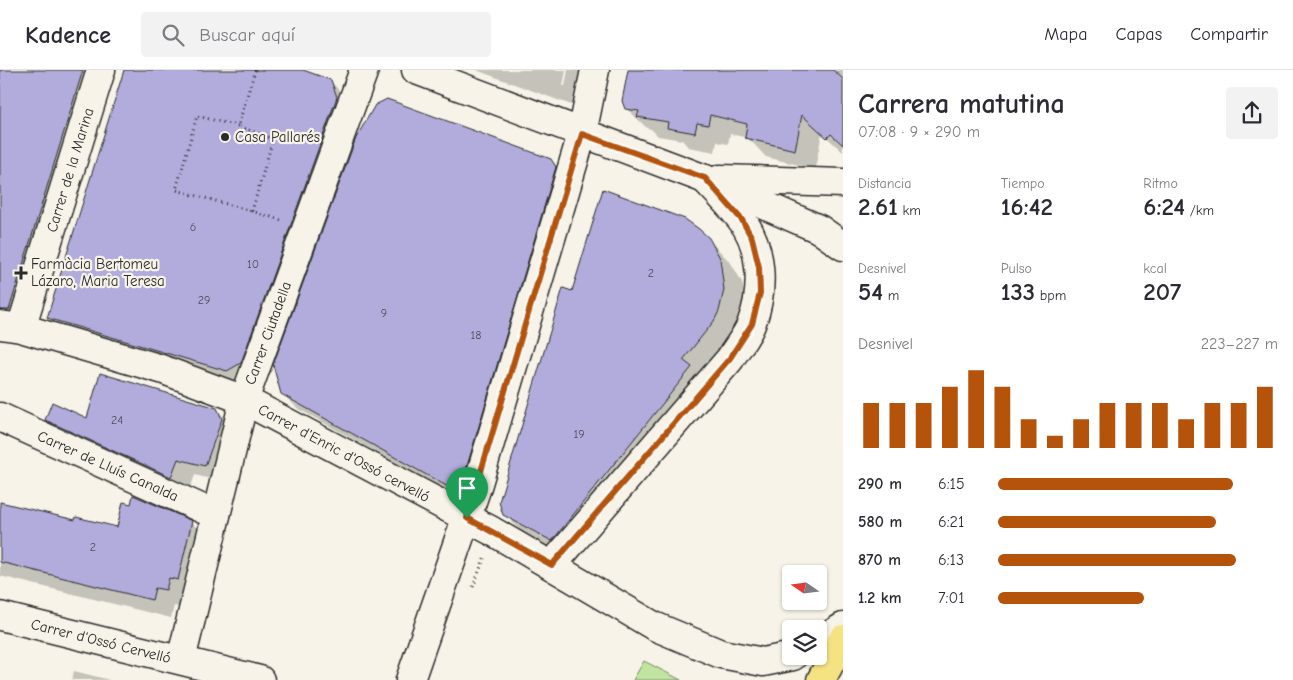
<!DOCTYPE html>
<html lang="es">
<head>
<meta charset="utf-8">
<style>
	:root { --surface:#fff; --page:#f2f2f3; --text:#2b2b33; --muted:#7c7c81; --line:#e1e1e2; --accent:#b45309 }
	body { margin:0; font-family:"Comic Neue",sans-serif; background:var(--page); color:var(--text); height:100vh; display:flex; flex-direction:column; font-size:19px; white-space:nowrap }
	* { box-sizing:border-box; margin:0 }
	p { font-size:16px; color:var(--muted) }
	.icon { flex:none; width:28px; height:28px; fill:none; stroke:currentColor; stroke-width:2; stroke-linecap:round; stroke-linejoin:round }
	.map { position:relative; flex:1; overflow:hidden }
	.side { display:flex; flex-direction:column; background:var(--surface); width:450px }
	.side>* { flex:none }
	.needle { width:32px; rotate:284deg }
	.controls { position:absolute; left:782px; top:495px; display:grid; gap:10px }
	.controls a { display:grid; place-items:center; width:45px; height:45px; border-radius:5px; background:var(--surface); box-shadow:0 1px 4px #0004; font-size:25px }
	.pin { position:absolute; display:grid; place-items:center; width:42px; height:42px; color:#fff; margin:-51px -21px; border-radius:50% 50% 50% 0; rotate:-45deg; box-shadow:0 0 5px #0007 }
	.pin .icon { rotate:45deg }
	.round { display:grid; place-items:center; flex:none; width:52px; height:52px; border-radius:5px; background:var(--page) }
	.headline { display:flex; align-items:center; justify-content:space-between; height:85px; padding:0 15px }
	h1 { font-size:28px; font-weight:700; line-height:38px }
	.stats { display:grid; grid-template-columns:repeat(3,1fr); gap:8px; height:85px; padding:5px 15px }
	.stats div { display:grid; align-content:center }
	.stats b { font-size:25px; font-weight:700 }
	.stats small { font-size:14px; font-weight:400 }
	.stats p { font-size:14px }
	.chart { height:140px; padding:10px 15px }
	.chart p { display:flex; justify-content:space-between }
	.chart svg { width:100%; height:90px; margin-top:5px; stroke:var(--accent); stroke-width:6 }
	ul { padding:0 15px; list-style:none; font-size:16px }
	li { display:grid; grid-template-columns:80px 60px 1fr; align-items:center; height:38px }
	li i { height:12px; border-radius:6px; background:var(--accent) }
	header { display:flex; align-items:center; gap:30px; box-sizing:border-box; height:70px; padding:0 25px; background:var(--surface); border-bottom:1px solid var(--line) }
	header strong { font-size:24px }
	nav { display:flex; gap:28px; margin-inline-start:auto; font-size:18px }
	.search { width:350px; height:45px; background:var(--page); display:flex; align-items:center; gap:12px; box-sizing:border-box; padding:0 18px; border-radius:5px; color:var(--muted); font-size:19px }
	main { display:flex; flex:1; min-height:0 }
	.map>svg:first-child { display:block }
	.green { fill:#c0e5a0; stroke:#768866 }
	.shadow { fill:#0003 }
	.building { fill:#b2acdd; stroke:#2b2b2b }
	.lines { fill:none; stroke-linecap:round; stroke-linejoin:round }
	.minor-casing { stroke:#2b2b2b; stroke-width:31 }
	.major-casing { stroke:#2b2b2b; stroke-width:31 }
	.path { stroke:#2b2b2b; stroke-width:3; stroke-dasharray:1 4; stroke-linecap:butt }
	.minor { stroke:#f7f3e8; stroke-width:28 }
	.major { stroke:#f5e382; stroke-width:28 }
	.route-casing { stroke:#fff; stroke-width:10 }
	.route { stroke:#b45309; stroke-width:6 }
	.poi-dot { fill:#2b2b2b; stroke:#f7f3e8; stroke-width:2 }
	.labels { text-anchor:middle; stroke-width:4.5; stroke-linejoin:round; paint-order:stroke }
	.number-label { font-size:12px; fill:#4d4b58 }
	.poi-label { font-size:15px; fill:#2b2b2b; stroke:#f7f3e8; text-anchor:start }
	.street-label { font-size:15px; fill:#2b2b2b; stroke:#f7f3e8 }
</style>
</head>
<body>
<header>
<strong>Kadence</strong>
<div class="search"><svg class="icon" aria-label="search" viewBox="0 0 24 24"><circle cx="10" cy="10" r="6"/><path d="M15 15l6 6"/></svg>Buscar aquí</div>
<nav><a>Mapa</a><a>Capas</a><a>Compartir</a></nav>
</header>
<main>
<div class="map">
<svg width="843" height="610" viewBox="0 0 843 610">
	<rect width="100%" height="100%" fill="#f7f3e8"/>
	<filter id="ink" filterUnits="userSpaceOnUse"><feTurbulence type="fractalNoise" baseFrequency=".02" numOctaves="2"/><feDisplacementMap in="SourceGraphic" scale="10" xChannelSelector="R" yChannelSelector="G"/><feConvolveMatrix kernelMatrix="1 2 1 2 8 2 1 2 1" color-interpolation-filters="sRGB"/></filter>
	<g filter="url(#ink)">
		<path class="green" d="M644,591L681,610H633Z"/>
		<g class="shadow">
			<path d="M0,0H108L31,247L0,248Z"/>
			<path d="M126,0H300L330,11L344,25L242,314L63,261L49,247Z"/>
			<path d="M476,0H566L563,16H565L568,0H590L574,36Z"/>
			<path d="M629,0H843V82L822,63L815,99L766,87L748,68L730,64L728,74L717,72L715,82L688,77L682,70L658,66L651,59L647,58L626,38Z"/>
			<path d="M550,90L566,106L466,432L297,338L282,323Z"/>
			<path d="M708,169L731,193L742,212L746,232L744,254L713,320L575,493L527,467L504,444L573,222Z"/>
			<path d="M216,339L233,356L222,412L195,405L188,424L63,367L46,350H88Z"/>
			<path d="M0,433L76,451L118,458L191,452L210,471L185,538L174,536L171,548L0,506Z"/>
			<path d="M74,601L110,610H72Z"/>
		</g>
		<g class="building">
			<path d="M0,0H83L9,240H0Z"/>
			<path d="M124,0H303L331,10L337,27L241,293L227,301L47,248Z"/>
			<path d="M628,0H833L843,9V75L831,64L827,68L802,45L795,80L745,68L747,54L710,45L708,55L697,53L695,63L667,58L668,52L637,47L639,41L625,39L622,31Z"/>
			<path d="M387,29L551,89L556,97L462,413L450,418L281,324L273,295L356,68L375,35Z"/>
			<path d="M603,119L685,149L699,159L709,168L720,188L724,220L719,241L714,251L683,290L692,297L552,471L503,445L499,432L563,218L572,221Z"/>
			<path d="M100,303L217,338L222,349L205,396L178,389L171,407L45,350L52,332L87,348Z"/>
			<path d="M133,425L192,451L178,510L169,508L166,520L155,518L152,530L0,492V432L75,450L76,447L117,457L123,432L131,434Z"/>
		</g>
		<g class="lines">
			<defs>
				<g id="minor">
					<path d="M416,0L705,109L819,159L843,176"/>
					<path d="M720,109L843,113"/>
					<path d="M0,255L21,258L161,299L244,330L492,461L654,556L721,584L763,592L793,586"/>
					<path d="M21,258L101,0"/>
					<path d="M0,347L216,445"/>
					<path d="M552,495L730,289C737,277 748,265 752,252C764,220 763,177 741,149C730,135 717,122 705,109"/>
					<path d="M0,546L260,610"/>
					<path d="M819,572L843,557"/>
					<path d="M181,590L244,330L364,0"/>
					<path d="M410,610L476,420L582,64L595,0"/>
				</g>
				<path id="major" d="M821,610L843,569"/>
			</defs>
			<use href="#minor" class="minor-casing"/>
			<use href="#major" class="major-casing"/>
			<g class="path">
				<path d="M255,0L238,56L273,69L252,141L281,150"/>
				<path d="M238,56L197,46L176,120L252,141"/>
				<path d="M473,517L485,486"/>
			</g>
			<use href="#minor" class="minor"/>
			<use href="#major" class="major"/>
		</g>
	</g>
	<g class="lines" filter="url(#ink)">
		<defs>
			<path id="route" d="M582,64L705,108L742,150L752,168L759,197L760,223L752,254L730,288L552,495L467,448Z"/>
		</defs>
		<use href="#route" class="route-casing"/>
		<use href="#route" class="route"/>
	</g>
	<g class="poi-dot">
		<circle cx="225" cy="67" r="5"/>
		<path d="M18.5 195.5h5v5h5v5h-5v5h-5v-5h-5v-5h5z"/>
	</g>
	<g class="labels">
		<g class="number-label">
			<text x="193" y="161">6</text>
			<text x="253" y="198">10</text>
			<text x="651" y="207">2</text>
			<text x="204" y="234">29</text>
			<text x="384" y="247">9</text>
			<text x="476" y="269">18</text>
			<text x="117" y="354">24</text>
			<text x="579" y="368">19</text>
			<text x="93" y="481">2</text>
		</g>
		<g class="poi-label">
			<text x="235" y="72">Casa Pallarés</text>
			<text x="31" y="199">Farmàcia Bertomeu<tspan x="31" dy="17">Lázaro, Maria Teresa</tspan></text>
		</g>
		<g class="street-label">
			<text transform="translate(70 100) rotate(-73)" y="5">Carrer de la Marina</text>
			<text transform="translate(268 263) rotate(-70)" y="5">Carrer Ciutadella</text>
			<text transform="translate(344 383) rotate(28)" y="5">Carrer d'Enric d'Ossó cervelló</text>
			<text transform="translate(108 396) rotate(24)" y="5">Carrer de Lluís Canalda</text>
			<text transform="translate(101 571) rotate(14)" y="5">Carrer d'Ossó Cervelló</text>
		</g>
	</g>
</svg>
<div class="controls">
<a><svg class="needle" viewBox="-14 -14 28 28"><path d="M0-13l5 13h-10z" fill="#e53935"/><path d="M0 13l5-13h-10z" fill="#7c7c81"/></svg></a>
<a><svg class="icon" aria-label="layers" viewBox="0 0 24 24"><path d="M12 4l9 5-9 5-9-5zM3 14l9 5 9-5"/></svg></a>
</div>
<div class="pin" style="left:467px;top:448px;background:#1e9e55"><svg class="icon" aria-label="arrive" viewBox="0 0 24 24"><path d="M6 21V4h12l-3 4 3 4H6"/></svg></div>
</div>
<section class="side">
<div class="headline"><div><h1>Carrera matutina</h1><p>07:08 · 9 × 290 m</p></div><a class="round"><svg class="icon" aria-label="share" viewBox="0 0 24 24"><path d="M12 15V3M7 8l5-5 5 5M5 13v7h14v-7"/></svg></a></div>
<div class="stats">
<div><p>Distancia</p><b>2.61<small> km</small></b></div>
<div><p>Tiempo</p><b>16:42</b></div>
<div><p>Ritmo</p><b>6:24<small> /km</small></b></div>
</div>
<div class="stats">
<div><p>Desnivel</p><b>54<small> m</small></b></div>
<div><p>Pulso</p><b>133<small> bpm</small></b></div>
<div><p>kcal</p><b>207</b></div>
</div>
<div class="chart"><p><span>Desnivel</span>223–227 m</p>
<svg viewBox="0 0 160 44" preserveAspectRatio="none"><path d="M5 44V22M15 44V22M25 44V22M35 44V14M45 44V6M55 44V14M65 44V30M75 44V38M85 44V30M95 44V22M105 44V22M115 44V22M125 44V30M135 44V22M145 44V22M155 44V14"/></svg>
</div>
<ul>
<li><b>290 m</b>6:15<i style="width:84%"></i></li>
<li><b>580 m</b>6:21<i style="width:78%"></i></li>
<li><b>870 m</b>6:13<i style="width:85%"></i></li>
<li><b>1.2 km</b>7:01<i style="width:52%"></i></li>
</ul>
</section>
</main>
</body>
</html>
